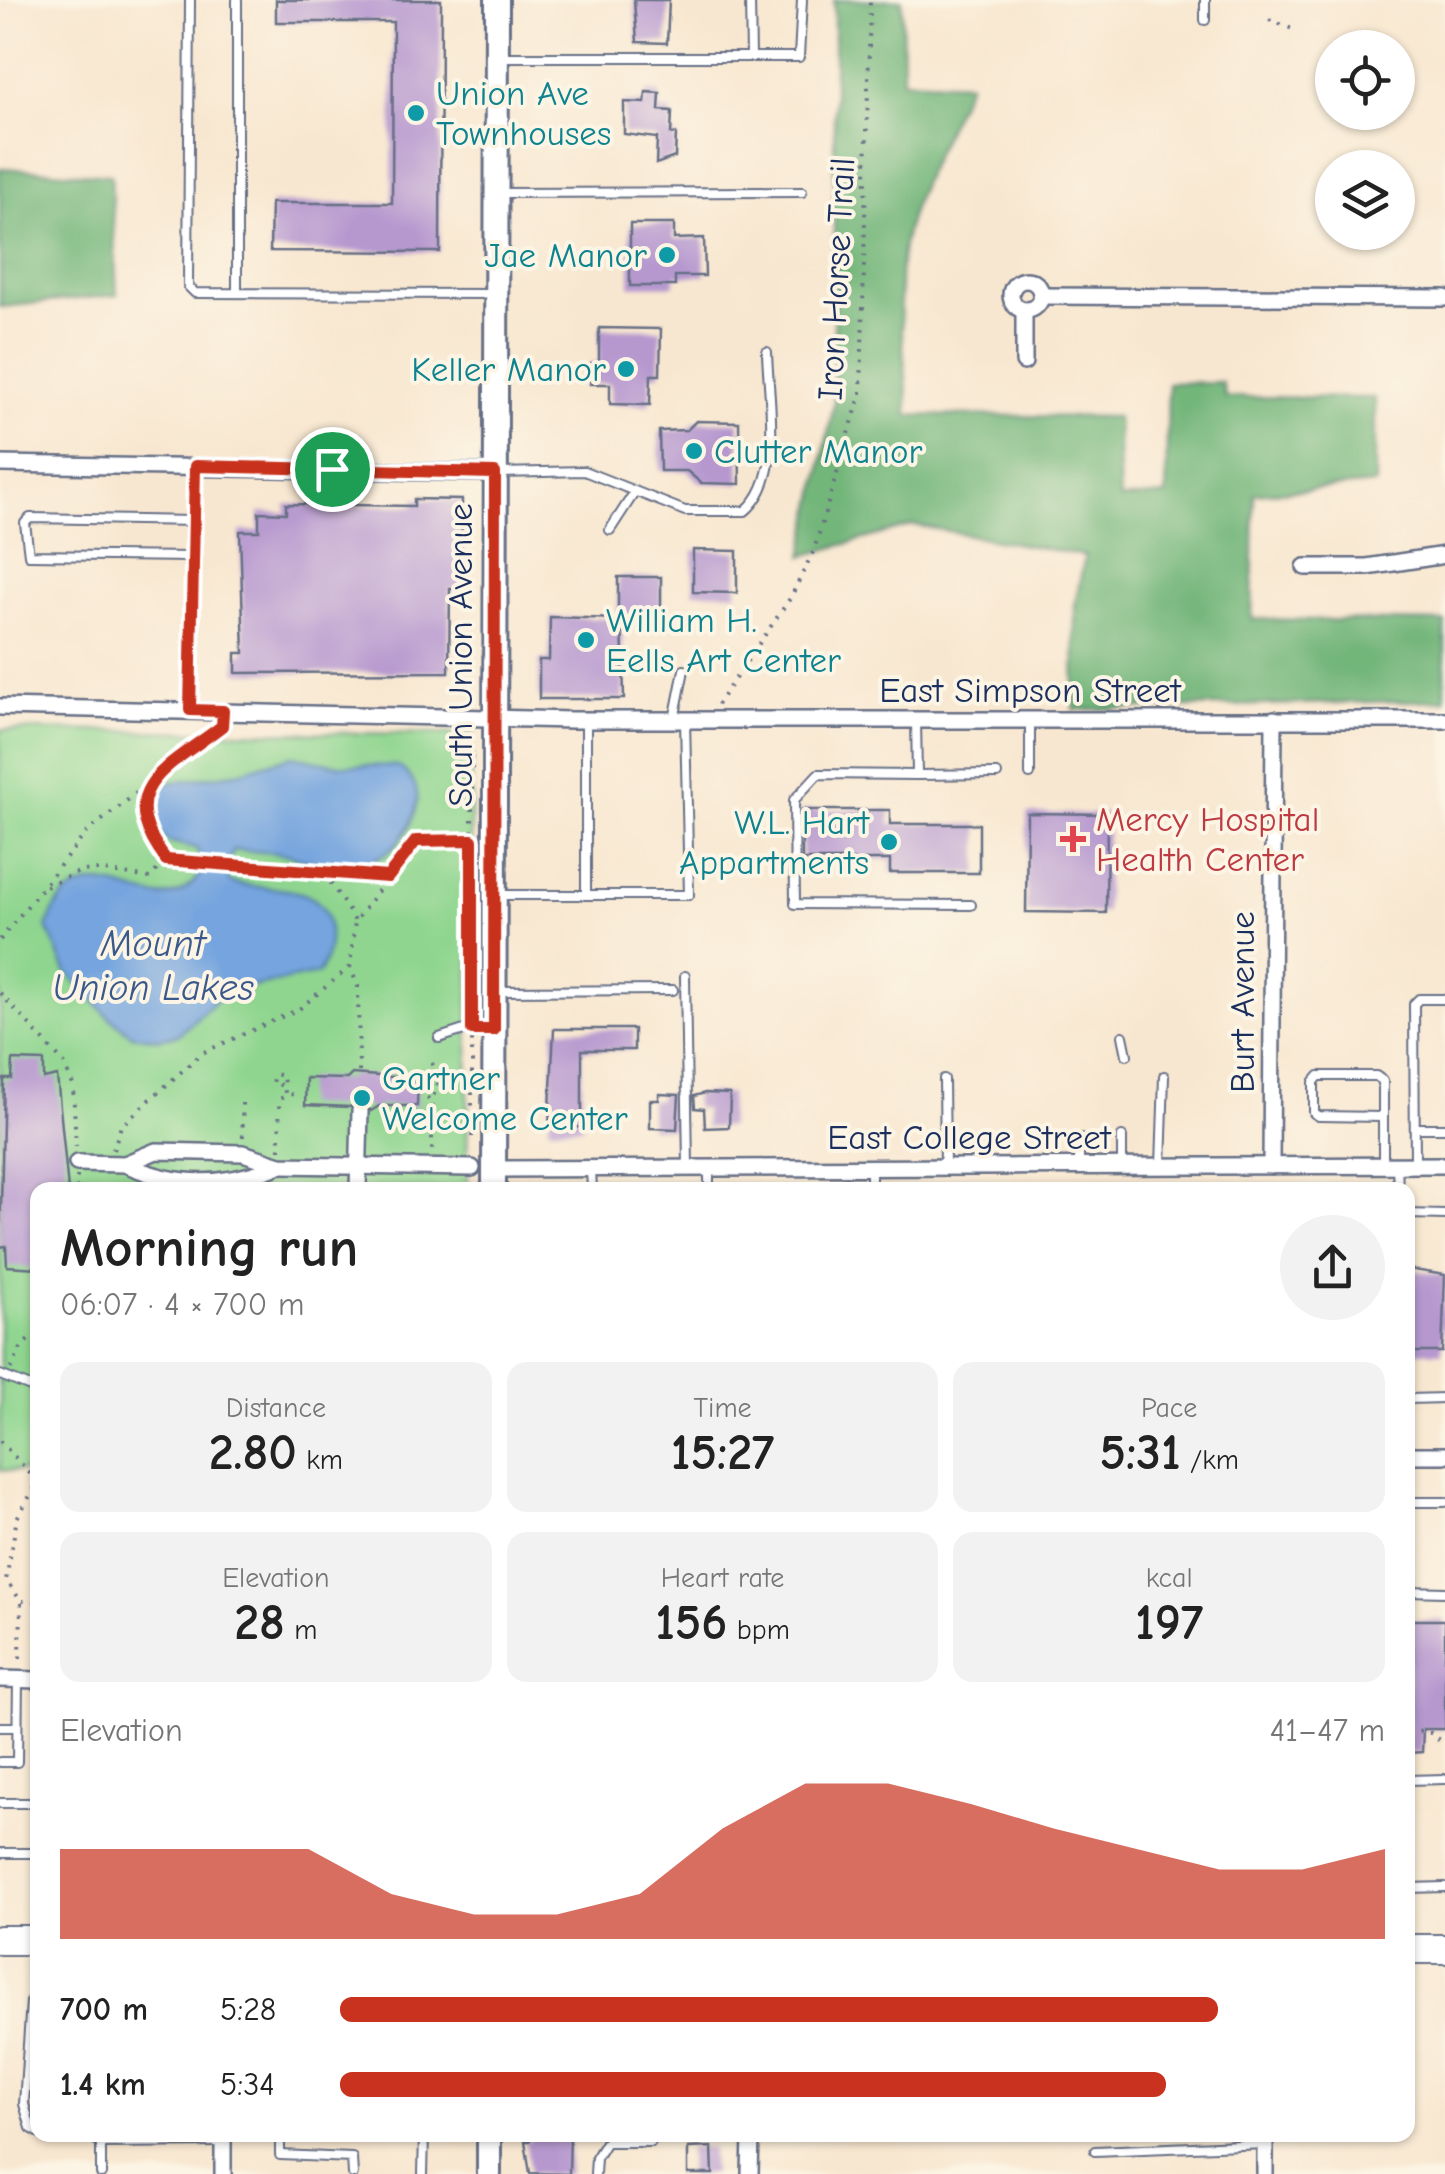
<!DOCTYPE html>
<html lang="en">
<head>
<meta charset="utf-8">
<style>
	:root { --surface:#fff; --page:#f2f2f2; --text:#222; --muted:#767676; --accent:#c8321e }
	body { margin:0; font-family:"Comic Neue",sans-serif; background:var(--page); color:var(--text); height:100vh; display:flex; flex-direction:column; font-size:38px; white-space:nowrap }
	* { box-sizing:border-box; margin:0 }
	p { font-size:32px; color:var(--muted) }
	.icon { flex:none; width:55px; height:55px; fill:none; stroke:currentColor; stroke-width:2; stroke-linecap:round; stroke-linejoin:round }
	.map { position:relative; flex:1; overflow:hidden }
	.side { position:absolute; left:30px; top:1182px; width:1385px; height:960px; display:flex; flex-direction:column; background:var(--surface); border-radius:20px; box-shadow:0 2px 8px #0004 }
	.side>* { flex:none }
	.fabs { position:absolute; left:1315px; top:30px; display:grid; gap:20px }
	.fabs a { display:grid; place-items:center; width:100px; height:100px; border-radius:50%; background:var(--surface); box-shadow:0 2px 8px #0004; font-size:50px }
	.pin { position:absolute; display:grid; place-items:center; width:85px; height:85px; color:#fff; margin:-42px; border:5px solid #fff; border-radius:50%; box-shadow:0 2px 10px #0007 }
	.round { display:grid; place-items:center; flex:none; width:105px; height:105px; border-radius:52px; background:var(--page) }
	.summary { display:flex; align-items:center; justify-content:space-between; height:170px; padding:0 30px }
	h1 { font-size:55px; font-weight:800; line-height:75px }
	.metrics { display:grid; grid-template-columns:repeat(3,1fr); gap:15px; height:170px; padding:10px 30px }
	.metrics div { display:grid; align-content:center; border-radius:20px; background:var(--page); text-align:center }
	.metrics b { font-size:50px; font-weight:800 }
	.metrics small { font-size:28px; font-weight:400 }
	.metrics p { font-size:28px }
	.chart { height:280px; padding:20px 30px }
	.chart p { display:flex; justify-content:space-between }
	.chart svg { width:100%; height:180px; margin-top:10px; fill:var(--accent); opacity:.7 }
	ul { padding:0 30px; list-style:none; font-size:32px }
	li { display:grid; grid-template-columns:160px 120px 1fr; align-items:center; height:75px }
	li i { height:25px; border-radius:12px; background:var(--accent) }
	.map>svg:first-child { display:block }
	.green { fill:#8fd58f; stroke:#558276; stroke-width:2.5 }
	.forest { fill:#73b67a; stroke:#47726c; stroke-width:2.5 }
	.water { fill:#74a4de; stroke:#486a9e; stroke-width:2.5 }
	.building { fill:#b698cf }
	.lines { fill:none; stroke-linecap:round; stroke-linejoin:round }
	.lane-casing { stroke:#686f86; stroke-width:12 }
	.street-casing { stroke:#686f86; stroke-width:20 }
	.secondary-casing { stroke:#686f86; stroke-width:28 }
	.highway-casing { stroke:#686f86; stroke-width:32 }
	.path { stroke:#686f86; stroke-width:4; stroke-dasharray:2.5 8; stroke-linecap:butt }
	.lane { stroke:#fff; stroke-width:8 }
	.street { stroke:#fff; stroke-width:15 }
	.secondary { stroke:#fff; stroke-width:22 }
	.highway { stroke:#fff; stroke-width:28 }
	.route-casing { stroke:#fff; stroke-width:20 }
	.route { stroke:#c8321e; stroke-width:12 }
	.culture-dot { fill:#0f9aa8; stroke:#fcf5e5; stroke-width:4 }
	.health-dot { fill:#e0444e; stroke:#fcf5e5; stroke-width:4 }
	.labels { text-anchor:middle; stroke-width:8; stroke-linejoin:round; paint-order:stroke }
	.culture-label { font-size:35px; fill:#0d838f; stroke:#fcf5e5; text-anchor:start }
	.street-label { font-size:35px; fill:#1b2f5e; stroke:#fcf5e5 }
	.health-label { font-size:35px; fill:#be3a42; stroke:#fcf5e5; text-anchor:start }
	.water-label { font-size:38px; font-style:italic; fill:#3a588b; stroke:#fcf5e5 }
</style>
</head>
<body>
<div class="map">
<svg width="1445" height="2174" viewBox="0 0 1445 2174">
	<rect width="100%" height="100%" fill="#fcf5e5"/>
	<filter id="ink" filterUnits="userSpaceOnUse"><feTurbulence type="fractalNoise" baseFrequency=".01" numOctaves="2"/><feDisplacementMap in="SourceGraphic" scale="20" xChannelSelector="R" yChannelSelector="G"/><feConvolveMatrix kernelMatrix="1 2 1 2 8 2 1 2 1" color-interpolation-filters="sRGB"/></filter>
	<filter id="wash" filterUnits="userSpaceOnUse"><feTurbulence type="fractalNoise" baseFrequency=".0048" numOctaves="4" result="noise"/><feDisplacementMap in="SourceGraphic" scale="40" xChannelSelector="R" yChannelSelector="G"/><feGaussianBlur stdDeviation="2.25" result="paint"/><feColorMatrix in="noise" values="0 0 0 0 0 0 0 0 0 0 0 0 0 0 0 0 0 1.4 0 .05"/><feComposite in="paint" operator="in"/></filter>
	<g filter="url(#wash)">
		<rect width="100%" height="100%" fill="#f8e7d0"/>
		<path class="green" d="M0,730L472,734L467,1190H38L37,1472L0,1470Z"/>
		<g class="forest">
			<path d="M834,0H902L903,80L969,83C945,135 914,189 903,246C894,302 907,359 908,415L1117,417L1120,499L1166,495L1168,383L1222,382L1225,397L1375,398V484L1254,494L1252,619L1445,622V700L1074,710L1075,604L1085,556L914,525L803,556L834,404Z"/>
			<path d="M0,168L111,175L117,295L0,307Z"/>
		</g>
		<path class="water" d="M292,756L339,765L398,766C414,778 422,791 415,812C397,868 344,875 296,857C279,851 253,852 234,850L225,870L230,882C267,894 327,878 329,930C330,948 327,959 318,974L225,992L178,1035L159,1039L132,1035L109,1017L66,971L47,927C53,911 58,898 74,889C78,887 91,883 96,883C133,883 161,913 193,883C204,873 203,861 196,848L167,841L158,833L155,796L167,783L235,773Z"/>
		<g id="blocks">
			<g class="building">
				<path d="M276,0H441L440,252L270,251L271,203H392L393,22H276Z"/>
				<path d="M634,0H669L667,43L637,42Z"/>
				<path d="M646,92L660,93L659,110L672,111L671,134H676L675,157L656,164L657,138L624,134V102L645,103Z"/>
				<path d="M630,224H674V239L704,238L705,276H675V286H630Z"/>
				<path d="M599,328L661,329L660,375H651L650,405L610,404V384H590L591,363H599Z"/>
				<path d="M696,421L739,422L740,484L701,483L687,471H660L659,431L687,430Z"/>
				<path d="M414,499L462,500L461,589H450L449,672L236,673V653H244L240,531H259V512L286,513V504L414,506Z"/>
				<path d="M693,550L737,551V593L693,592Z"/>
				<rect x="618" y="577" width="43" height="41"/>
				<path d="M550,617L622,619L624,699H539V660H549Z"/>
				<path d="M802,810H890V824H979V873H890V860H802Z"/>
				<path d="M1027,813L1107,814L1106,913L1026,912Z"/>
				<path d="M554,1029H634V1050H582V1127L549,1128Z"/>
				<path d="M13,1060L44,1061V1079L57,1076L68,1190H38V1268L7,1266L6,1246L0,1247L4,1079H12Z"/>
				<path d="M352,1074L418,1079L417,1106H379L371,1111L359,1100L350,1107L305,1105L306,1078L347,1079Z"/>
				<path d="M705,1093L730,1094L729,1127L705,1128L704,1109L695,1108L694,1096Z"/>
				<path d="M659,1094L679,1095L677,1129L650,1128V1100H659Z"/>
				<path d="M1408,1269L1445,1275L1442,1352H1408Z"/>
				<path d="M1408,1620H1445V1729H1423L1422,1752L1408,1753Z"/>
				<path d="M530,2135H570L569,2174L530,2173L525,2141H530Z"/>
				<path d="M712,2147L713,2174H688V2148Z"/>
			</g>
		</g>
	</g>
	<g filter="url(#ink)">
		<use href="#blocks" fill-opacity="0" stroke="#686f86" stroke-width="2.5"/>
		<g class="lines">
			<defs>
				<g id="lane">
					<path d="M190,0L188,286L195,293L494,294"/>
					<path d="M237,0V293"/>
					<path d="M750,0L751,57"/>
					<path d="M1205,20V0"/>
					<path d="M501,57H799L802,0"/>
					<path d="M501,193L802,192"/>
					<path d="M500,473L584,471L685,511H745C785,478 768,399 767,352"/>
					<path d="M610,530L634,493"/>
					<path d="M193,557L29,555L25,523L30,518L194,521"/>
					<path d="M190,710L195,469"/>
					<path d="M674,720L684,670"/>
					<path d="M916,720L917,775L997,774"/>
					<path d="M1030,720V774"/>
					<path d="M917,775L818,774L794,800L795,904L971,905"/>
					<path d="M499,895H689L685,720"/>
					<path d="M586,895V720"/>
					<path d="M685,976L688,1167"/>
					<path d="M498,991L673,990"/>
					<path d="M1123,1036L1127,1055"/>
					<path d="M439,1038L464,1030L494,1029"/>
					<path d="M944,1079L945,1167"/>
					<path d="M1383,1117L1319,1116L1314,1113V1082L1319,1076H1376L1383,1081V1165"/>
					<path d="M1415,1128H1445"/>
					<path d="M1122,1137V1166"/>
					<path d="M1079,1138V1167"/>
					<path d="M1397,1165L1398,1190"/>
					<path d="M1415,1165L1414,1004L1419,999H1445"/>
					<path d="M1161,1166L1164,1076"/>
					<path d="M709,1168V1190"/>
					<path d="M871,1168V1190"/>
					<path d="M591,1169L592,1190"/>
					<path d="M1408,1214L1445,1215"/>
					<path d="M0,1375L38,1390"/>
					<path d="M1408,1399L1445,1398"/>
					<path d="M1408,1502H1445"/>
					<path d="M1408,1591L1445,1592"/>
					<path d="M0,1727H17"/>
					<path d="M0,1762H17L18,1680"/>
					<path d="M1408,1780L1445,1779"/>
					<path d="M0,1803H38"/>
					<path d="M0,1853H38"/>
					<path d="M1408,1888L1445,1887"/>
					<path d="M38,2000L31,2001L24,2104L31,2128L38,2132"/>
					<path d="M43,2135L49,2139L78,2135"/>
					<path d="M89,2135L101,2143V2174"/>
					<path d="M280,2135V2155L352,2158L353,2174"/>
					<path d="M101,2143L222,2142"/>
					<path d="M1095,2151L1265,2144"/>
					<path d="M423,2174L424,2135"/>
					<path d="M595,2174L596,2158L606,2142H651V2135"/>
				</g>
				<g id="street">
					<circle cx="1026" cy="295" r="15"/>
					<path d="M1042,296L1445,298"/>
					<path d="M1024,311V362"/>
					<path d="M0,464L495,473"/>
					<path d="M1305,567H1367L1445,555"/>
					<path d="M0,707L572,720H1445"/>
					<path d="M77,1163L125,1164L156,1151L243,1153L280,1165L472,1168"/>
					<path d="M125,1164C178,1188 226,1187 280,1165"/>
					<path d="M1271,1166L1274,719"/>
					<path d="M494,1169L1445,1165"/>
					<path d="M358,1190L360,1111"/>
					<path d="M1408,1455H1445"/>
					<path d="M0,1679L38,1680"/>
					<path d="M1265,2135V2174"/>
					<path d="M223,2174V2135"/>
					<path d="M750,2174L751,2135"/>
				</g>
				<g id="secondary">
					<path d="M494,1190L497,0"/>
					<path d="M489,2135V2174"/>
				</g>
				<g id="highway">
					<path d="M0,1940H38"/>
					<path d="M1408,1949H1445"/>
				</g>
			</defs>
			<use href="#lane" class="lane-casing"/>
			<use href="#street" class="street-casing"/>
			<use href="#secondary" class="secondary-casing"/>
			<use href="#highway" class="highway-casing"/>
			<g class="path">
				<path d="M1269,20L1298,31"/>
				<path d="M717,705L791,597L814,550L861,393L870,0"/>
				<path d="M472,735V1020"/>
				<path d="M147,785C134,815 148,836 166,860L387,877"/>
				<path d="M325,874L355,921"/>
				<path d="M46,886L81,871L98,870L150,878L165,861"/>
				<path d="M0,940L87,832L218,729"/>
				<path d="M0,993L64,1063L73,1085L76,1146"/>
				<path d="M472,1040V1140"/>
				<path d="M432,1063L438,1081L432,1101"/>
				<path d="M359,1072L358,986L350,967L355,921L416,841L472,840"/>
				<path d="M281,1085L272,1083L274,1074L283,1076L285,1093"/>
				<path d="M418,1092L432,1101V1153"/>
				<path d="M242,1103L243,1138"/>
				<path d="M113,1150L121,1126L202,1053L299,1009L350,967"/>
				<path d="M280,1150L279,1099L300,1091"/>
				<path d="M77,1176V1190"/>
				<path d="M11,1369L23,1344L38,1334"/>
				<path d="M0,1441L38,1482"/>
				<path d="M22,1601H38"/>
				<path d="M20,1658L21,1601L6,1580L17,1518L38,1482"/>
				<path d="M1408,1730L1431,1733L1445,1744"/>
			</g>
			<use href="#lane" class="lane"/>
			<use href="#street" class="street"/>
			<use href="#secondary" class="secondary"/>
			<use href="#highway" class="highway"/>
		</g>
	</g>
	<g class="lines" filter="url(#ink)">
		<defs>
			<path id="route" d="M195,466L495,473L494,1030H472V840L416,841L388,877L166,860C112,787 166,769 222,726L223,711L190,710Z"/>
		</defs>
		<use href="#route" class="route-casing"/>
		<use href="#route" class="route"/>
	</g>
	<g class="culture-dot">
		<circle cx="416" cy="113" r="10"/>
		<circle cx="667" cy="255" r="10"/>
		<circle cx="626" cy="369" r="10"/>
		<circle cx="694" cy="451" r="10"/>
		<circle cx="586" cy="640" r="10"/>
		<circle cx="889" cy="842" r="10"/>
		<circle cx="362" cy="1098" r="10"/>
	</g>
	<path class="health-dot" d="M1068 824h10v10h10v10h-10v10h-10v-10h-10v-10h10z"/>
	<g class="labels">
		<g class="culture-label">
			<text x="436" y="105">Union Ave<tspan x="436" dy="40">Townhouses</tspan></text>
			<text x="647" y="267" text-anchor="end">Jae Manor</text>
			<text x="606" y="381" text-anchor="end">Keller Manor</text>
			<text x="714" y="463">Clutter Manor</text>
			<text x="606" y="632">William H.<tspan x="606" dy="40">Eells Art Center</tspan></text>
			<text x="869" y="834" text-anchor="end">W.L. Hart<tspan x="869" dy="40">Appartments</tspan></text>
			<text x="382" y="1090">Gartner<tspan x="382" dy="40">Welcome Center</tspan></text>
		</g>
		<g class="street-label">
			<text transform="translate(836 279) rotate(-87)" y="12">Iron Horse Trail</text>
			<text transform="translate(460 655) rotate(-90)" y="12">South Union Avenue</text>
			<text x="1030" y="702">East Simpson Street</text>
			<text transform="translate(1242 1002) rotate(-90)" y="12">Burt Avenue</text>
			<text x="969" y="1149">East College Street</text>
		</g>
		<g class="health-label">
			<text x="1096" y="831">Mercy Hospital<tspan x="1096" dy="40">Health Center</tspan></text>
		</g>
		<g class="water-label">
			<text x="153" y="956">Mount<tspan x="153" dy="44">Union Lakes</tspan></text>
		</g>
	</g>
</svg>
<div class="fabs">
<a><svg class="icon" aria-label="locate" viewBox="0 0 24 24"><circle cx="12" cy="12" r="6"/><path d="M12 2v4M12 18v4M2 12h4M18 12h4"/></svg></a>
<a><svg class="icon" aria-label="layers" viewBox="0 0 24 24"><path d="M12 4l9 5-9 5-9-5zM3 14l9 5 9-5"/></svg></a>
</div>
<div class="pin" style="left:332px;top:469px;background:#1e9e55"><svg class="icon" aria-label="arrive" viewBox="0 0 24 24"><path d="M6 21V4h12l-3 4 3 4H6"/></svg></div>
<section class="side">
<div class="summary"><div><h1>Morning run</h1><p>06:07 · 4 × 700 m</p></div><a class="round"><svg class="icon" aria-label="share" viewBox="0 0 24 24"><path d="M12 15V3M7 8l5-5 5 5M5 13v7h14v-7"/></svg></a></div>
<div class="metrics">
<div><p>Distance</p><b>2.80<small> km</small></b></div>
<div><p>Time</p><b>15:27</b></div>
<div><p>Pace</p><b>5:31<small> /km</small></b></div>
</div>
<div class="metrics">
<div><p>Elevation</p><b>28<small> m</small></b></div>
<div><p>Heart rate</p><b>156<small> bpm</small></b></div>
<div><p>kcal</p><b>197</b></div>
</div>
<div class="chart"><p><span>Elevation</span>41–47 m</p>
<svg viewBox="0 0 160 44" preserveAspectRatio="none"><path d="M0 44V22L10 22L20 22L30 22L40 33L50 38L60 38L70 33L80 17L90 6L100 6L110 11L120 17L130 22L140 27L150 27L160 22V44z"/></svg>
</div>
<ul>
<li><b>700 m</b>5:28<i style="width:84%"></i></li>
<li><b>1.4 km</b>5:34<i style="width:79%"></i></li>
</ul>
</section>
</div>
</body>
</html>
